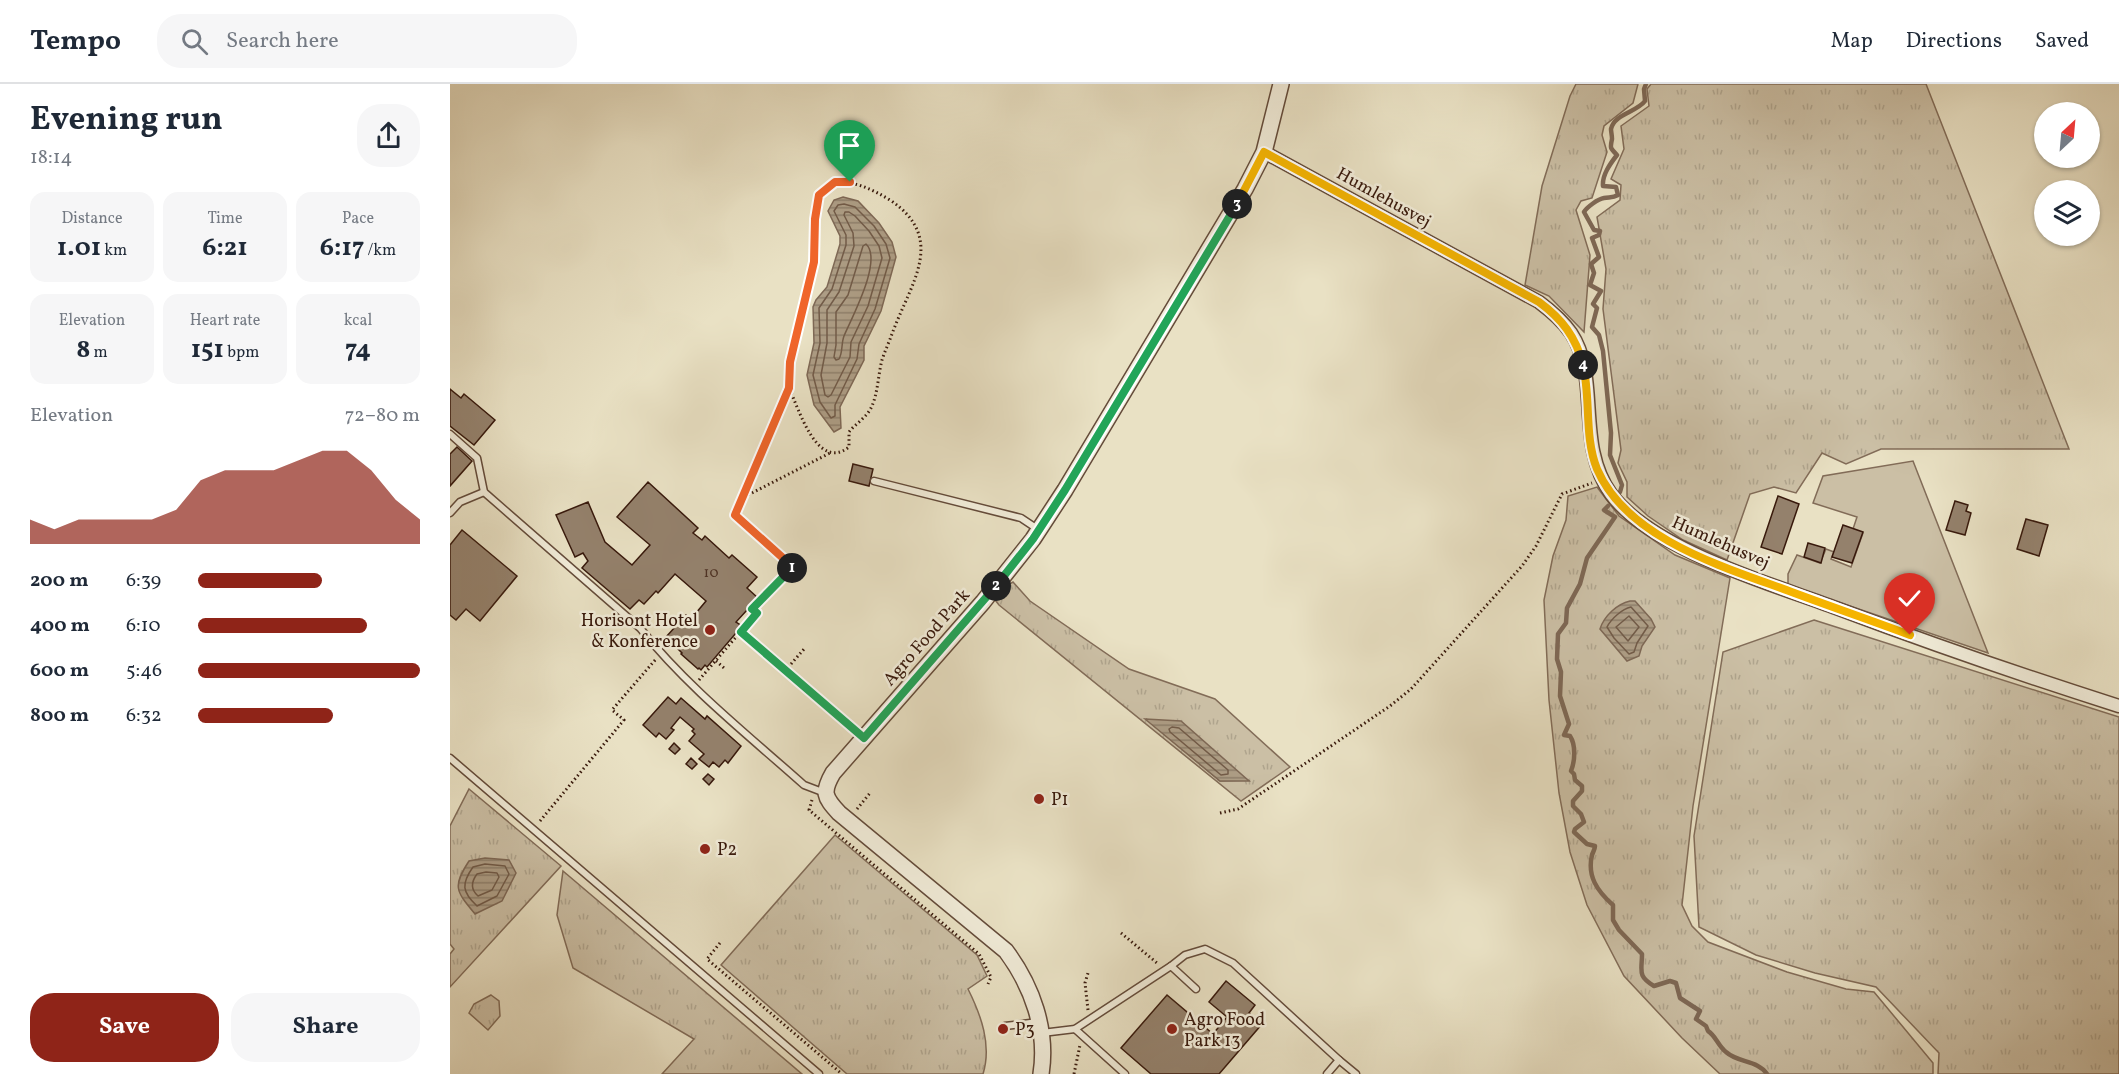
<!DOCTYPE html>
<html lang="en">
<head>
<meta charset="utf-8">
<style>
	:root { --surface:#fff; --page:#f6f6f7; --text:#1f2937; --muted:#747a83; --line:#e0e1e3; --accent:#8f2418 }
	body { margin:0; font-family:Vollkorn,serif; background:var(--page); color:var(--text); height:100vh; display:flex; flex-direction:column; font-size:22px; white-space:nowrap }
	* { box-sizing:border-box; margin:0 }
	p { font-size:20px; color:var(--muted) }
	.icon { flex:none; width:33px; height:33px; fill:none; stroke:currentColor; stroke-width:2; stroke-linecap:round; stroke-linejoin:round }
	.map { position:relative; flex:1; overflow:hidden }
	.details { display:flex; flex-direction:column; background:var(--surface); width:450px }
	.details>* { flex:none }
	.needle { width:39px; rotate:26deg }
	.tools { position:absolute; left:1584px; top:18px; display:grid; gap:12px }
	.tools a { display:grid; place-items:center; width:66px; height:66px; border-radius:50%; background:var(--surface); box-shadow:0 2px 4px #0004; font-size:30px }
	.pin { position:absolute; display:grid; place-items:center; width:51px; height:51px; color:#fff; margin:-62px -26px; border-radius:50% 50% 50% 0; rotate:-45deg; box-shadow:0 0 6px #0007 }
	.pin .icon { rotate:45deg }
	.km { position:absolute; width:30px; height:30px; margin:-15px; border-radius:50%; background:#222; color:#fff; font-size:16px; line-height:30px; text-align:center }
	.round { display:grid; place-items:center; flex:none; width:63px; height:63px; border-radius:24px; background:var(--page) }
	.overview { display:flex; align-items:center; justify-content:space-between; height:102px; padding:0 30px }
	h1 { font-size:33px; font-weight:700; line-height:45px }
	.metrics { display:grid; grid-template-columns:repeat(3,1fr); gap:9px; height:102px; padding:6px 30px }
	.metrics div { display:grid; align-content:center; border-radius:15px; background:var(--page); text-align:center }
	.metrics b { font-size:26px; font-weight:700 }
	.metrics small { font-size:16px; font-weight:400 }
	.metrics p { font-size:16px }
	.chart { height:168px; padding:12px 30px }
	.chart p { display:flex; justify-content:space-between }
	.chart svg { width:100%; height:108px; margin-top:6px; fill:var(--accent); opacity:.7 }
	.cta { display:flex; gap:12px; margin-top:auto; padding:12px 30px }
	.cta a { flex:1; height:69px; border-radius:24px; background:var(--accent); color:#fff; font-size:24px; font-weight:700; line-height:69px; text-align:center }
	.cta a+a { background:var(--page); color:var(--text) }
	ul { padding:0 30px; list-style:none; font-size:20px }
	li { display:grid; grid-template-columns:96px 72px 1fr; align-items:center; height:45px }
	li i { height:15px; border-radius:8px; background:var(--accent) }
	header { display:flex; align-items:center; gap:36px; box-sizing:border-box; height:84px; padding:0 30px; background:var(--surface); border-bottom:2px solid var(--line) }
	header strong { font-size:28px }
	nav { display:flex; gap:33px; margin-inline-start:auto; font-size:21px }
	.search { width:420px; height:54px; background:var(--page); display:flex; align-items:center; gap:15px; box-sizing:border-box; padding:0 21px; border-radius:24px; color:var(--muted); font-size:22px }
	main { display:flex; flex:1; min-height:0 }
	.map>svg:first-child { display:block }
	.grass { fill:url(#grass-tufts); stroke:#826c58; stroke-width:1.5; fill-rule:evenodd }
	.garden { fill:#cbbfa5; stroke:#826c58; stroke-width:1.5 }
	.water { fill:url(#water-rules); stroke:#7e6855; stroke-width:1.5 }
	.lines { fill:none; stroke-linecap:round; stroke-linejoin:round }
	.shore { stroke:#725b48; stroke-width:1.5 }
	.stream { stroke:#7e6855; stroke-width:4.5 }
	.building { fill:#94816c; stroke:#38190c; stroke-width:1.5 }
	.service-casing { stroke:#644b3a; stroke-width:9 }
	.minor-casing { stroke:#644b3a; stroke-width:15 }
	.tertiary-casing { stroke:#644b3a; stroke-width:18 }
	.path { stroke:#38190c; stroke-width:3; stroke-dasharray:1.5 3; stroke-linecap:butt }
	.service { stroke:#f1ecd9; stroke-width:6 }
	.minor { stroke:#f1ecd9; stroke-width:12 }
	.tertiary { stroke:#f1ecd9; stroke-width:15 }
	.split-1-casing { stroke:#fff; stroke-width:12 }
	.split-2-casing { stroke:#fff; stroke-width:12 }
	.split-3-casing { stroke:#fff; stroke-width:12 }
	.split-4-casing { stroke:#fff; stroke-width:12 }
	.split-5-casing { stroke:#fff; stroke-width:12 }
	.split-1 { stroke:#f0652b; stroke-width:8 }
	.split-2 { stroke:#22a559; stroke-width:8 }
	.split-3 { stroke:#22a559; stroke-width:8 }
	.split-4 { stroke:#f5b400; stroke-width:8 }
	.split-5 { stroke:#f5b400; stroke-width:8 }
	.poi-dot { fill:#8f2418; stroke:#f1ecd9; stroke-width:2 }
	.labels { text-anchor:middle; stroke-width:5; stroke-linejoin:round; paint-order:stroke }
	.number-label { font-size:15px; fill:#4f3324 }
	.street-label { font-size:18px; fill:#38190c; stroke:#f1ecd9 }
	.poi-label { font-size:18px; fill:#38190c; stroke:#f1ecd9; text-anchor:start }
</style>
</head>
<body>
<header>
<strong>Tempo</strong>
<div class="search"><svg class="icon" aria-label="search" viewBox="0 0 24 24"><circle cx="10" cy="10" r="6"/><path d="M15 15l6 6"/></svg>Search here</div>
<nav><a>Map</a><a>Directions</a><a>Saved</a></nav>
</header>
<main>
<section class="details">
<div class="overview"><div><h1>Evening run</h1><p>18:14</p></div><a class="round"><svg class="icon" aria-label="share" viewBox="0 0 24 24"><path d="M12 15V3M7 8l5-5 5 5M5 13v7h14v-7"/></svg></a></div>
<div class="metrics">
<div><p>Distance</p><b>1.01<small> km</small></b></div>
<div><p>Time</p><b>6:21</b></div>
<div><p>Pace</p><b>6:17<small> /km</small></b></div>
</div>
<div class="metrics">
<div><p>Elevation</p><b>8<small> m</small></b></div>
<div><p>Heart rate</p><b>151<small> bpm</small></b></div>
<div><p>kcal</p><b>74</b></div>
</div>
<div class="chart"><p><span>Elevation</span>72–80 m</p>
<svg viewBox="0 0 160 44" preserveAspectRatio="none"><path d="M0 44V34L10 38L20 34L30 34L40 34L50 34L60 30L70 18L80 14L90 14L100 14L110 10L120 6L130 6L140 14L150 26L160 34V44z"/></svg>
</div>
<ul>
<li><b>200 m</b>6:39<i style="width:56%"></i></li>
<li><b>400 m</b>6:10<i style="width:76%"></i></li>
<li><b>600 m</b>5:46<i style="width:100%"></i></li>
<li><b>800 m</b>6:32<i style="width:61%"></i></li>
</ul>
<div class="cta"><a>Save</a><a>Share</a></div>
</section>
<div class="map">
<svg width="1669" height="990" viewBox="0 0 1669 990">
	<defs>
		<pattern id="grass-tufts" width="24" height="20" patternUnits="userSpaceOnUse" patternTransform="scale(1.5)"><rect width="24" height="20" fill="#cbbfa5"/><path d="M3 7l-1-3M5 7V3M7 7l1-3M15 17l-1-3M17 17v-4M19 17l1-3" fill="none" stroke="#afa48d"/></pattern>
		<pattern id="water-rules" width="6" height="5" patternUnits="userSpaceOnUse" patternTransform="scale(1.5)"><rect width="6" height="5" fill="#ad9d85"/><path d="M0 2.5h6" fill="none" stroke="#8e7f6b"/></pattern>
	</defs>
	<rect width="100%" height="100%" fill="#e9e1c4"/>
	<filter id="stains"><feTurbulence type="fractalNoise" baseFrequency=".00333" numOctaves="4"/><feColorMatrix values="0 0 0 0 .2 0 0 0 0 .09 0 0 0 0 .02 0 0 0 .5 -.17"/></filter>
	<radialGradient id="worn" r=".72"><stop offset=".6" stop-color="#630" stop-opacity="0"/><stop offset="1" stop-color="#630" stop-opacity=".3"/></radialGradient>
	<g class="grass">
		<path d="M1126,0H1188L1183,19L1154,42L1152,51L1157,68L1142,114L1131,117L1126,126L1140,171L1134,248L1099,212L1075,201L1092,102L1120,12Z"/>
		<path d="M1201,0H1476L1619,365H1431L1396,380L1372,369L1346,409L1324,403L1300,410L1277,476L1233,456L1198,432L1177,413V398L1168,379L1171,366L1153,225L1156,185L1147,133L1170,116L1171,101L1161,95L1174,65L1171,42L1199,22L1197,5Z"/>
		<path d="M1147,403L1169,432L1225,471L1280,494L1243,722L1232,821L1242,842L1258,858L1337,888L1396,905L1424,908L1483,979V990H1270L1232,954L1174,892L1137,821L1120,768L1109,709L1099,616L1094,516L1103,472L1116,436L1118,412Z"/>
		<path d="M563,498L580,517L679,585L765,615L840,683L791,717L549,521L545,516L556,502ZM696,635L798,696L770,697Z"/>
		<path d="M1364,536L1669,633V990H1488L1489,969L1426,903L1365,889L1306,871L1249,843L1244,752L1273,568Z"/>
		<path d="M19,705L111,782L0,903V870L4,865L0,860V742Z"/>
		<path d="M385,751L527,871L537,892L518,905C531,931 542,961 533,990H397L271,881Z"/>
		<path d="M113,787L352,990H212L244,955L123,884L107,831Z"/>
		<path d="M41,911L49,917L50,932L38,946L19,929L24,920Z"/>
	</g>
	<path class="garden" d="M1463,377L1538,569L1338,501V490L1347,471L1370,479L1376,465L1384,468L1381,475L1401,483L1413,449L1403,445L1407,433L1363,419L1373,392Z"/>
	<g class="water">
		<path d="M393,113L408,117L429,139L442,158L446,173L431,227L414,262V276L390,323L391,344L384,348L364,321L357,291L364,259L363,223L366,216L377,203L390,160V152L378,127L384,116Z"/>
		<path d="M1180,517H1185L1201,535L1205,543L1192,562L1189,572L1177,577L1150,545C1154,532 1167,520 1180,517Z"/>
		<path d="M695,635L731,637L799,697H770Z"/>
		<path d="M35,774L59,776L66,789L52,817L25,830C6,807 2,803 19,777Z"/>
	</g>
	<g class="lines">
		<g class="shore">
			<path d="M394,120L405,123L424,142L436,160L440,174L425,225L409,260L407,275L385,321V332L381,334L370,318L363,291L370,259L369,224L382,205L396,161V151L384,127L388,121Z"/>
			<path d="M395,128H399L405,132L419,147L429,162L432,174L418,222L401,258L400,273L381,311L378,313L375,311L371,291L377,259V226L389,208L404,162L403,149L394,131Z"/>
			<path d="M416,160C433,176 402,233 394,252C391,260 393,268 389,275L386,276L384,273L386,261V228L398,211L413,162Z"/>
			<path d="M1181,523L1198,542L1187,559L1184,568L1179,570L1164,554L1157,543C1161,535 1172,525 1181,523Z"/>
			<path d="M1179,532L1189,543L1178,557L1166,543Z"/>
			<path d="M722,643L729,644L778,686V690L771,691L720,648L719,645Z"/>
			<path d="M35,780L55,782L59,790L47,812L27,822C12,808 11,800 23,783Z"/>
			<path d="M36,788L47,789L49,793L42,806L28,812C20,805 21,798 27,790Z"/>
		</g>
		<g class="stream">
			<path d="M1170,408L1172,401L1160,371L1161,349L1153,267L1149,251L1142,243L1147,224L1143,220L1151,207L1140,201L1144,189L1141,180L1149,173L1142,154L1149,151L1150,147L1144,146L1134,128C1137,123 1148,115 1154,114C1160,113 1163,114 1168,111L1166,103L1153,102C1152,91 1160,80 1167,71C1160,64 1160,64 1162,55C1162,51 1161,48 1161,45C1164,30 1187,28 1195,17L1194,5L1196,0"/>
			<path d="M1158,422L1154,426L1165,433L1137,474L1130,500L1117,524L1116,539L1108,550L1107,575L1111,588L1110,612L1119,640L1114,651L1120,652C1126,661 1125,677 1121,687L1124,690L1125,696L1132,702V707L1123,717V722L1131,730L1134,738L1125,745L1124,748L1137,760L1145,762C1145,765 1143,768 1142,771C1137,792 1147,807 1163,821V836L1169,846L1192,870C1192,887 1187,892 1204,902L1220,897L1226,899L1230,914L1250,927L1246,935L1256,942L1258,947C1266,952 1268,962 1276,968C1288,979 1308,976 1317,990"/>
		</g>
	</g>
	<g class="building">
		<path d="M0,305L11,314L14,310L45,336L24,361L0,342Z"/>
		<path d="M7,363L22,377L0,402V370Z"/>
		<path d="M403,380L423,385L419,402L399,397Z"/>
		<path d="M198,398L248,444L243,449L252,456L255,452L279,474L282,471L307,493L297,504L308,514L286,538L292,542L257,583L255,581L251,586L249,584L248,585L231,570L232,569L216,553L236,531L241,535L256,517L225,490L208,509L206,507L194,520L189,516L180,525L132,484L138,477L133,469L125,473L106,431L138,418L155,458L182,481L200,461L167,433Z"/>
		<path d="M1328,412L1349,420L1332,470L1311,463Z"/>
		<path d="M1505,417L1518,421L1516,427L1521,429L1515,451L1496,446Z"/>
		<path d="M1576,435L1598,441L1589,472L1567,465Z"/>
		<path d="M1393,441L1413,448L1402,479L1382,473Z"/>
		<path d="M12,446L67,492L30,537L16,525L6,536L0,531V461Z"/>
		<path d="M1358,459L1375,464L1371,479L1354,473Z"/>
		<path d="M218,613L226,620L231,614L255,635L257,632L291,662L278,679L275,676L269,683L263,678L259,683L249,675L254,670L239,657L245,650L242,647L244,645L230,633L221,644L224,646L216,655L209,649L206,653L193,641Z"/>
		<path d="M224,659L230,665L225,670L219,665Z"/>
		<path d="M241,674L247,680L242,685L236,680Z"/>
		<path d="M258,690L264,695L259,701L253,695Z"/>
		<path d="M776,897L805,921L799,929L812,940L769,990H701L671,964L717,911L763,950L777,933L759,918Z"/>
	</g>
	<g class="lines">
		<defs>
			<g id="service">
				<path d="M0,350L27,374L34,408L190,544C237,603 298,651 354,701L375,709"/>
				<path d="M424,397L571,434L589,446"/>
				<path d="M0,429L10,418L34,408"/>
				<path d="M292,548L413,654"/>
				<path d="M0,674L369,990"/>
				<path d="M721,882L735,871L755,865L783,879L889,976"/>
				<path d="M555,942L588,938"/>
				<path d="M625,945L675,990"/>
				<path d="M592,949L625,945L721,882L746,905"/>
				<path d="M877,990L889,976L906,990"/>
			</g>
			<path id="minor" d="M814,68L1089,218C1101,227 1112,236 1121,249C1151,294 1125,360 1161,410C1202,466 1322,500 1386,524C1479,559 1574,592 1669,622"/>
			<path id="tertiary" d="M591,990C598,946 582,902 556,867L389,729C374,713 372,708 383,689L533,518L583,455L615,406L795,105L814,68L831,0"/>
		</defs>
		<use href="#service" class="service-casing"/>
		<use href="#minor" class="minor-casing"/>
		<use href="#tertiary" class="tertiary-casing"/>
		<g class="path">
			<path d="M294,413L380,369"/>
			<path d="M297,542L307,529L302,525L343,483L285,431L339,304L341,278L364,178L365,135L369,111L385,97C406,98 422,105 440,116C498,155 460,200 442,250C439,258 435,267 432,276C428,291 428,310 421,324C416,334 405,340 399,348V363C367,388 349,325 339,304"/>
			<path d="M266,577L274,584"/>
			<path d="M341,580L355,564"/>
			<path d="M249,596L286,553"/>
			<path d="M362,716L359,726L529,870L541,893L538,900"/>
			<path d="M407,725L420,709"/>
			<path d="M770,729L788,725L940,622L961,605L1072,482L1086,462L1112,410L1142,399"/>
			<path d="M90,737L174,636L162,626L206,575"/>
			<path d="M671,849L707,879"/>
			<path d="M270,859L257,875L392,990"/>
			<path d="M638,926L635,899L638,889"/>
			<path d="M624,990L630,961"/>
		</g>
		<use href="#service" class="service"/>
		<use href="#minor" class="minor"/>
		<use href="#tertiary" class="tertiary"/>
	</g>
	<g class="lines">
		<defs>
			<path id="split-1" d="M342,484L343,483L285,431L339,304L340,278L364,178L365,135L369,111L385,98H400"/>
			<path id="split-2" d="M342,484L302,525L307,529L291,548L414,654L546,502"/>
			<path id="split-3" d="M546,502L583,455L615,406L787,120"/>
			<path id="split-4" d="M787,120L814,68L1089,218C1112,235 1126,253 1133,281"/>
			<path id="split-5" d="M1133,281C1141,315 1134,353 1147,385C1177,455 1274,483 1339,507C1379,522 1420,536 1460,551"/>
		</defs>
		<use href="#split-1" class="split-1-casing"/>
		<use href="#split-2" class="split-2-casing"/>
		<use href="#split-3" class="split-3-casing"/>
		<use href="#split-4" class="split-4-casing"/>
		<use href="#split-5" class="split-5-casing"/>
		<use href="#split-1" class="split-1"/>
		<use href="#split-2" class="split-2"/>
		<use href="#split-3" class="split-3"/>
		<use href="#split-4" class="split-4"/>
		<use href="#split-5" class="split-5"/>
	</g>
	<g class="poi-dot">
		<circle cx="260" cy="546" r="6"/>
		<circle cx="589" cy="715" r="6"/>
		<circle cx="255" cy="765" r="6"/>
		<circle cx="553" cy="945" r="6"/>
		<circle cx="722" cy="945" r="6"/>
	</g>
	<g class="labels">
		<g class="number-label">
			<text x="261" y="493">10</text>
		</g>
		<g class="street-label">
			<text transform="translate(934 113) rotate(29)" y="6">Humlehusvej</text>
			<text transform="translate(1271 458) rotate(24)" y="6">Humlehusvej</text>
			<text transform="translate(476 553) rotate(-49)" y="6">Agro Food Park</text>
		</g>
		<g class="poi-label">
			<text x="248" y="542" text-anchor="end">Horisont Hotel<tspan x="248" dy="21">&amp; Konference</tspan></text>
			<text x="601" y="721">P1</text>
			<text x="267" y="771">P2</text>
			<text x="734" y="941">Agro Food<tspan x="734" dy="21">Park 13</tspan></text>
			<text x="565" y="951">P3</text>
		</g>
	</g>
	<rect width="100%" height="100%" filter="url(#stains)"/>
	<rect width="100%" height="100%" fill="url(#worn)"/>
</svg>
<div class="tools">
<a><svg class="needle" viewBox="-14 -14 28 28"><path d="M0-13l5 13h-10z" fill="#e53935"/><path d="M0 13l5-13h-10z" fill="#747a83"/></svg></a>
<a><svg class="icon" aria-label="layers" viewBox="0 0 24 24"><path d="M12 4l9 5-9 5-9-5zM3 14l9 5 9-5"/></svg></a>
</div>
<div class="pin" style="left:400px;top:98px;background:#1e9e55"><svg class="icon" aria-label="arrive" viewBox="0 0 24 24"><path d="M6 21V4h12l-3 4 3 4H6"/></svg></div>
<div class="pin" style="left:1460px;top:551px;background:#d93025"><svg class="icon" aria-label="check" viewBox="0 0 24 24"><path d="M5 12l5 5 9-10"/></svg></div>
<b class="km" style="left:342px;top:484px">1</b>
<b class="km" style="left:546px;top:502px">2</b>
<b class="km" style="left:787px;top:120px">3</b>
<b class="km" style="left:1133px;top:281px">4</b>
</div>
</main>
</body>
</html>
